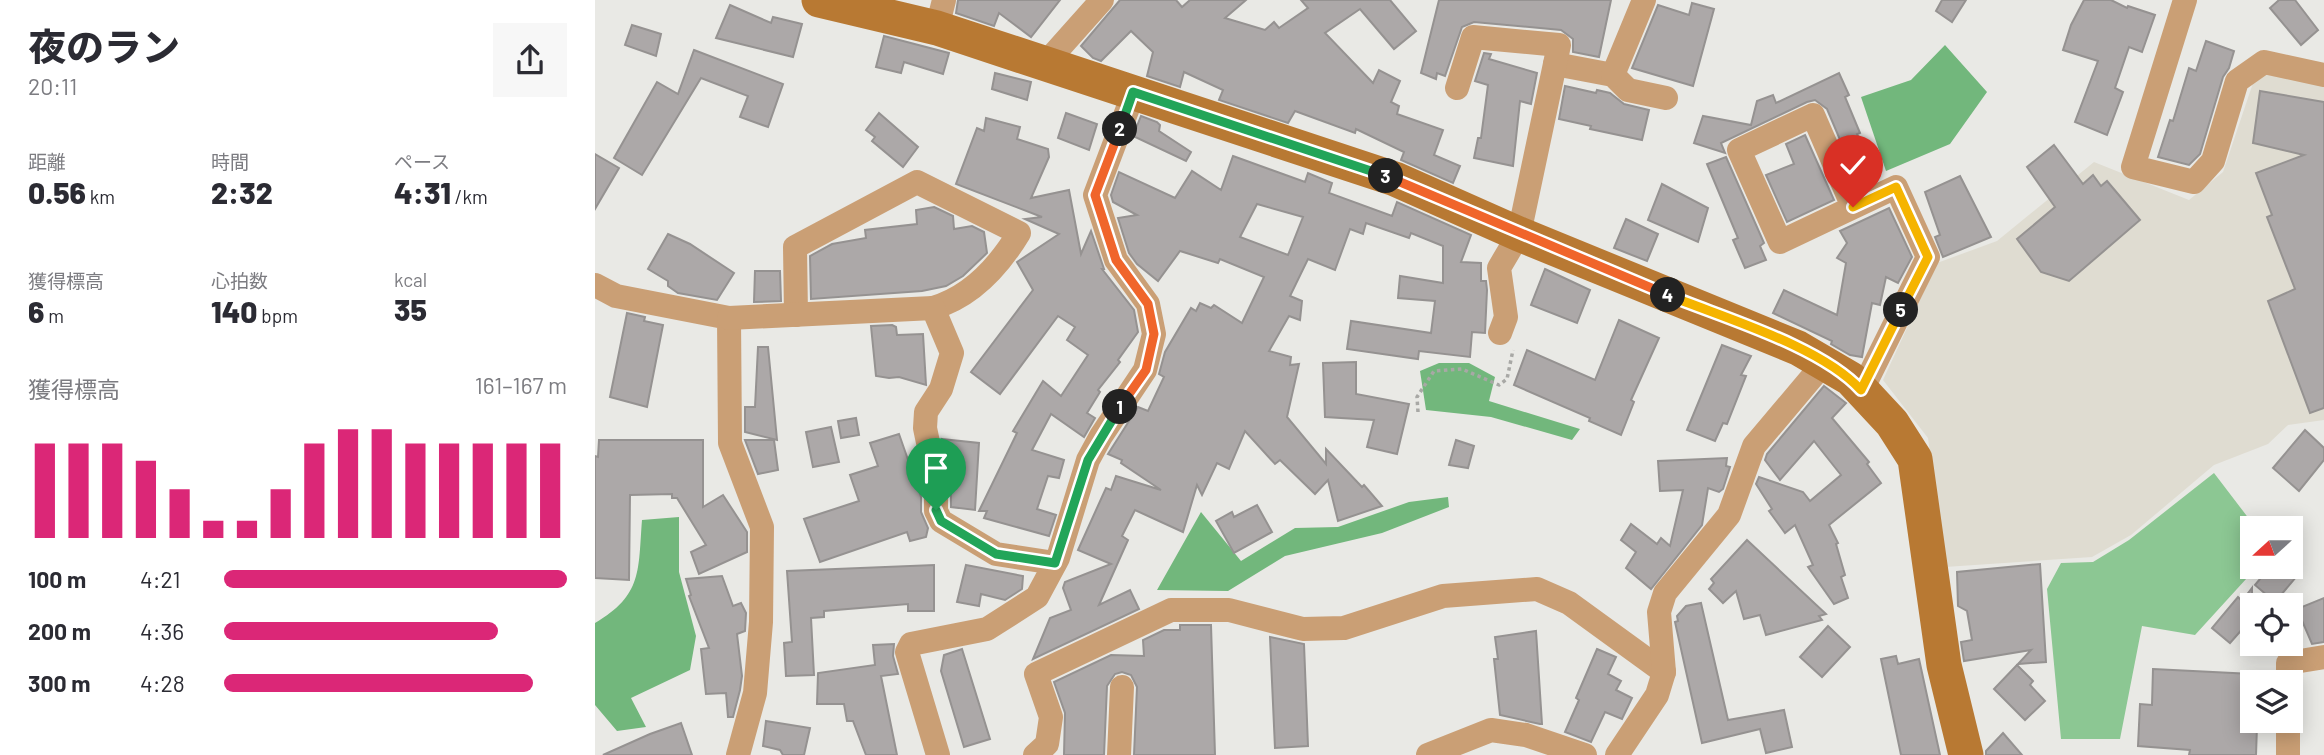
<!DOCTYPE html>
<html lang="ja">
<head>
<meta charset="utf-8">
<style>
	:root { --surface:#fff; --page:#f7f7f7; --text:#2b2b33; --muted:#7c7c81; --accent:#db2777 }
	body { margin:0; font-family:Barlow,"Noto Sans JP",sans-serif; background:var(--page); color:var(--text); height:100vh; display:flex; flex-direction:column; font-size:26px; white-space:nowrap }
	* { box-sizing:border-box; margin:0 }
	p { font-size:23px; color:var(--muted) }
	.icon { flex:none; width:38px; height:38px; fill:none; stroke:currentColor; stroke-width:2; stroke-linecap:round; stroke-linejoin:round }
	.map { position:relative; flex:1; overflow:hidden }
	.drawer { display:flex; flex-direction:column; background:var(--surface); width:595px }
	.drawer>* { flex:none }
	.needle { width:46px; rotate:249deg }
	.controls { position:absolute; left:1645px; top:516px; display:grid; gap:14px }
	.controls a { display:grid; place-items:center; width:63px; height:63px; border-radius:0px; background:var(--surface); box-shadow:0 4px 18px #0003; font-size:35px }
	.pin { position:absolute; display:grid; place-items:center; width:60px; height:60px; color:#fff; margin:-72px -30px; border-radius:50% 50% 50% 0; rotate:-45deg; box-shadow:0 0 7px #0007 }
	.pin .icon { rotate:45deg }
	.km { position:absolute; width:35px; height:35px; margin:-18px; border-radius:50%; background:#222; color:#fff; font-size:19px; line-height:35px; text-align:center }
	.round { display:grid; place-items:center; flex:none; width:74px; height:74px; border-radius:0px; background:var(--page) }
	.headline { display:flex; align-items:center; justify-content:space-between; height:119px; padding:0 28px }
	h1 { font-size:38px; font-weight:800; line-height:52px }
	.stats { display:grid; grid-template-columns:repeat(3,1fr); gap:10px; height:119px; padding:7px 28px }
	.stats div { display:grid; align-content:center }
	.stats b { font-size:30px; font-weight:800 }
	.stats small { font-size:19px; font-weight:400 }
	.stats p { font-size:19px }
	.chart { height:196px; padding:14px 28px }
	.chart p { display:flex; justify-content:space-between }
	.chart svg { width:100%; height:126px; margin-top:7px; stroke:var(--accent); stroke-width:6 }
	ul { padding:0 28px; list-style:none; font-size:23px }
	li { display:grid; grid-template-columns:112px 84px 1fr; align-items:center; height:52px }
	li i { height:18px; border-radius:9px; background:var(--accent) }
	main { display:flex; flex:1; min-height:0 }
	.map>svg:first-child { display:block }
	.built { fill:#dfdcd1 }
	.green { fill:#8cc793 }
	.forest { fill:#72b77c }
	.building { fill:#aca8a8; stroke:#959291; stroke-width:2; fill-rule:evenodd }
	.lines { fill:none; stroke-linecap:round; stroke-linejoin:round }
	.path { stroke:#a8a8a5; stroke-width:3.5; stroke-dasharray:3.5 3.5; stroke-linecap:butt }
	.street { stroke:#ca9f75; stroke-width:24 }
	.secondary { stroke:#b87933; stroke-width:35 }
	.split-1-casing { stroke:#fff; stroke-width:14 }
	.split-2-casing { stroke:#fff; stroke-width:14 }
	.split-3-casing { stroke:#fff; stroke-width:14 }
	.split-4-casing { stroke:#fff; stroke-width:14 }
	.split-5-casing { stroke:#fff; stroke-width:14 }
	.split-6-casing { stroke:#fff; stroke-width:14 }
	.split-1 { stroke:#22a559; stroke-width:9 }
	.split-2 { stroke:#f0652b; stroke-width:9 }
	.split-3 { stroke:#22a559; stroke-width:9 }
	.split-4 { stroke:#f0652b; stroke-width:9 }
	.split-5 { stroke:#f5b400; stroke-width:9 }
	.split-6 { stroke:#f5b400; stroke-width:9 }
</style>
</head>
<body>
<main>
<section class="drawer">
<div class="headline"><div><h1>夜のラン</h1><p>20:11</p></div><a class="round"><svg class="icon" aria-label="share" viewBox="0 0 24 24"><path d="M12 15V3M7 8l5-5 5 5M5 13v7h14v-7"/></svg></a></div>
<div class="stats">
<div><p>距離</p><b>0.56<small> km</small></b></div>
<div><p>時間</p><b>2:32</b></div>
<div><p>ペース</p><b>4:31<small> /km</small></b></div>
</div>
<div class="stats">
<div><p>獲得標高</p><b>6<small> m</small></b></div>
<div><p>心拍数</p><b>140<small> bpm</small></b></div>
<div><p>kcal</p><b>35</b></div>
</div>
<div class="chart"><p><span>獲得標高</span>161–167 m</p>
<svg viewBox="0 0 160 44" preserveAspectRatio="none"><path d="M5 44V11M15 44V11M25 44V11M35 44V17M45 44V27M55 44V38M65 44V38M75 44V27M85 44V11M95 44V6M105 44V6M115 44V11M125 44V11M135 44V11M145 44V11M155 44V11"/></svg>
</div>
<ul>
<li><b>100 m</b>4:21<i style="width:100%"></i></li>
<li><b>200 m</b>4:36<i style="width:80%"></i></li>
<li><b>300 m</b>4:28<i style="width:90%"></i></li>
</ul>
</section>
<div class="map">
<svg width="1729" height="755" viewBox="0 0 1729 755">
	<rect width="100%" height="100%" fill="#e9e9e5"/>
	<path class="built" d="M1674,68L1729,79V420L1693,425L1673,444L1619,465L1536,535L1497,557L1350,567L1333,438L1288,380L1342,263L1402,241L1499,162L1594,200L1628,172L1659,80Z"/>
	<path class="green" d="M1619,473L1661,528H1657V567H1662L1600,635L1547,626L1525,739H1466L1452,589L1466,563L1498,562L1534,540Z"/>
	<g class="forest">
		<path d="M1350,45L1392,92L1355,144L1291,171L1266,97L1316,80Z"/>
		<path d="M844,363H874L900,377L894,401L985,429L977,440L896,417L831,410L825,371Z"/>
		<path d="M853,497L854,507L787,533L690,556L633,591L562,590L606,512L646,561L700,528L743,527L814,502Z"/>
		<path d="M84,517V572L101,636L95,670L36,698L51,727L22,731L0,705V623C48,595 43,570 47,520Z"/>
	</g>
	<g class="building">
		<path d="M363,0H465L436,37L404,13L399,26L361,13Z"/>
		<path d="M525,0H581L587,7L595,0H651L630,18L670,30L679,22L684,28L713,8L706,0H795L821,31L799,49L765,9L730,33L778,83L784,70L805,81L796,102L804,106L802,114L848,130L839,155L865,166L858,183L806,160L809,152L761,129L760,133L700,111L693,123L624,100L628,90L589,72L585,87L552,76L558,52L536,31L506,61L498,58L486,46Z"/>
		<path d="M844,0H1016L1004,57L978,52V39L966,30L879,22L867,27L850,76L842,73L841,79L826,73Z"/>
		<path d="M1347,0H1371L1357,22L1341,11Z"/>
		<path d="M1489,0H1516L1532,8L1533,6L1560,15L1547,52L1534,47L1520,88L1528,92L1512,135L1480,122L1503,61L1468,50L1476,25Z"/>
		<path d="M1684,0H1700L1723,30L1706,45L1675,8Z"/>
		<path d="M1097,3L1119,9L1098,86L1037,68L1063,5L1094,15Z"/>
		<path d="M135,5L176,23L178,17L207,24L198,57L121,38Z"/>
		<path d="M37,25L66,34L61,56L30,45Z"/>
		<path d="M289,36L354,53L348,74L309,62L306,73L281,67Z"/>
		<path d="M1611,41L1639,51L1634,68L1628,77L1605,154L1594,165L1563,157L1575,120L1578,121L1594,68L1601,71Z"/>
		<path d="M99,50L188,84L173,127L145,117L153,96L106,78L47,175L19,158L62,82L83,94Z"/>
		<path d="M889,53L896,54L894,59L942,73L936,104L925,101L918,166L879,158L883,138H886L893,85L880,81Z"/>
		<path d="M400,73L436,82L432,100L397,89Z"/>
		<path d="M1244,73L1254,95L1250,97L1265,133L1262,134L1282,180L1265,187L1232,109L1220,100L1212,102L1126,143L1130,153L1099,143L1108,116L1156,125L1162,101L1178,95L1181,103Z"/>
		<path d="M970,86L1001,93L1002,90L1015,93L1029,104L1054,110L1047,140L995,129L996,126L964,119Z"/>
		<path d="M1665,91L1729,102V408L1715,413L1673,301L1700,289L1672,217L1677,215L1661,173L1709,155L1658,143Z"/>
		<path d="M284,113L323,147L308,167L277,141L280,137L271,130Z"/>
		<path d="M471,113L502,124L494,150L463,138Z"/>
		<path d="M546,116L562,122L565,125L564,131L596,152L591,161L538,136Z"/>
		<path d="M391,118L425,127L422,139L453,149L454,157L436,198L474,190L486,254L496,231L509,269H507L539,310L543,332L523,360L525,362L503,390L505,392L492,413L500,418L489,437L456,414L437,450L469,460L464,478L453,476L442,509L461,515L454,536L389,518L392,511H384L422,433L418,431L448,381L466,396L493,355L472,340L480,327L463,316L405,394L376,372L438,290L422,262L464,234L430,219L447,217L361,184L382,128L389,131Z"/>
		<path d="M1210,135L1239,200L1192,222L1171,175L1199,164L1191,144Z"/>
		<path d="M1459,145L1488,184L1498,175L1506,186L1512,181L1545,220L1474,281L1446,272L1422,239L1460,207L1432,167Z"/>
		<path d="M0,154L24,168L0,209Z"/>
		<path d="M638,156L710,182L713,173L737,183L734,193L797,216L802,202L876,235L866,262L886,263V281H891L892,290L890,333L877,332L875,357L824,351L823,359L752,349L756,321L836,333L840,301L803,298L805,276L848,283V246L816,233L814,238L771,223L768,234L755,229L740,270L713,259L695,296L707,301L705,320L694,316L674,351L696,357L695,365L704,364L692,417L731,464V449L767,487L769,485L787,506L743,521L733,480L720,494L685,460L680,464L650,431L634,469L622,463L607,495L602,485L588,532L540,510L527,536L533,540L504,605L535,590L544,609L438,659L455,618L476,610L468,588L470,582L516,564L483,550L511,488L516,490L521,476L566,490L526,463L527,460L513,454L543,407L553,411L569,377L564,374L570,352L596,308L601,311L605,303L616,308L619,305L647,323L669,277L625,259L623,263L585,251L563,281L542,264L534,253L523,218L542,215L518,202L516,195L524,172L580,198L597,171L626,190ZM662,204L708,217L693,255L645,237Z"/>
		<path d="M1131,157L1169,243L1165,246L1171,260L1150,268L1138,240L1143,238L1112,164Z"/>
		<path d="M1365,176L1396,237L1348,257L1340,237L1345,235L1330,192Z"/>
		<path d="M1067,184L1113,208L1103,242L1053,220Z"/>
		<path d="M339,207L358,216L359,229L377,226L389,232L392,253L368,276L351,286L327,291L216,299L215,256L237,244L271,238L270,230L322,224L321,210Z"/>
		<path d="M1294,208L1317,257L1303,283L1291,277L1285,305L1277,303L1267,357L1255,355L1236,344L1237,341L1178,313L1189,290L1242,315L1251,263L1242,258L1252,243L1245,231Z"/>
		<path d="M1031,219L1063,234L1052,261L1019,248Z"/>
		<path d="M73,234L95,244L139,273L122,300L83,293L73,286V281L53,269Z"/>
		<path d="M950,269L995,290L982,323L936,305Z"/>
		<path d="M160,271H185L186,301L159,302Z"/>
		<path d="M32,313L50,317L49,321L68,325L52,407L15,397Z"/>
		<path d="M1024,320L1064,338L1036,400L1039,402L1026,435L994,421L995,418L919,385L932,350L1000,380Z"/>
		<path d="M297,325L301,327L302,335L328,334L331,385L304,377L294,378L281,376L276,326Z"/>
		<path d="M1127,345L1156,356L1146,375L1151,376L1132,424L1128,423L1120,441L1092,430Z"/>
		<path d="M163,347H173L182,440L150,432V407H160Z"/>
		<path d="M761,362V394L814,404L802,454L772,447L779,420L730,417L728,363Z"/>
		<path d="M1229,386L1251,403L1237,418L1274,462L1272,464L1286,483L1234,525L1243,543L1241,544L1250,575L1246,577L1253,598L1239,604L1213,567L1218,565L1200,525L1190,533L1174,511L1177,509L1161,484L1164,477L1208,492L1215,501L1246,475L1219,441L1185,480L1170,460L1172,454Z"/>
		<path d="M261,418L264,435L246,438L243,421Z"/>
		<path d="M236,427L244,462L218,467L211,432Z"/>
		<path d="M1710,430L1729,448V460L1704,491L1678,468Z"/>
		<path d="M304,434L326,497V512L333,528L331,537L315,541L312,532L225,562L209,519L264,501L255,475L283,466L275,443Z"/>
		<path d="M347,439L384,443L380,510L356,507V478Z"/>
		<path d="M4,440H108V507L128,495L152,532V552L104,574L96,552L111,545L82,498H77V494L35,495L34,580L0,578V456L3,457Z"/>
		<path d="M150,440H179L183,470L163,474Z"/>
		<path d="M861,440L879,446L873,468L854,465Z"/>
		<path d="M1132,458L1131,466L1135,467L1128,489L1124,492L1113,488L1107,525L1056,589L1031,568L1041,552L1026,540L1036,524L1062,544L1066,538L1075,546L1088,490L1065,491L1063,461Z"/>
		<path d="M662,505L677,532L639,553L621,521L637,512L639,517Z"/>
		<path d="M1152,540L1231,614L1224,616L1227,620L1171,635L1165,615L1149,619L1141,591L1128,603L1114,589L1119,583L1116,579Z"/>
		<path d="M1445,564L1451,662L1423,664L1436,650L1369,661L1366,642L1377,640L1372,611L1363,606L1362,572Z"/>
		<path d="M339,565V611H313V604L229,611V617L216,618L219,675L191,676L189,643L197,642L192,571Z"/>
		<path d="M371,565L428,576L427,589L410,600L386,594L384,606L362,602Z"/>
		<path d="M1675,567H1691L1702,576L1680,602L1660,585Z"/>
		<path d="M127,576L138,606L146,603L151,613L150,631L142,634L147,676L145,690L138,717H133L131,693L111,694L106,649L114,648L94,596L96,595L91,579Z"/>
		<path d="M1657,588V618L1635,643L1617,628L1643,597L1647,601Z"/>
		<path d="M1729,598V642L1717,644L1702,609Z"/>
		<path d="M1106,603L1133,720L1189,710L1197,747L1171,753L1165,729L1107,743L1080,622L1083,621L1082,616L1091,606Z"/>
		<path d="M585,625H616L620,755H539L542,687L536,675L527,672L520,674L512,686L509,755H469L470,713L459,682L516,655L549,656L548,640L569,630H585Z"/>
		<path d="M1233,626L1255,647L1227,677L1205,657Z"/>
		<path d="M941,631L947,724H945L905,715L899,659H903L900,637Z"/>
		<path d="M675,637L709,644L713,746L680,748Z"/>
		<path d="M299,644L298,656L303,674L286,676L302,755H271L258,721H252L249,704H222L223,673L280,665L278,645Z"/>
		<path d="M367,649L395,739L369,747L346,671L349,655Z"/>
		<path d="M1002,649L1021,657L1013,674L1026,681L1021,690L1037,698L1027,719L1010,712L996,742L970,732L984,700L981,698Z"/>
		<path d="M1301,656L1303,664L1324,659L1345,755H1306L1286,659Z"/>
		<path d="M1422,665L1438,681L1435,685L1450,701L1430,720L1399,689Z"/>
		<path d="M1558,669L1657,674V725L1662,726L1661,755H1594L1595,750L1543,746L1545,704L1557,705Z"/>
		<path d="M171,721L215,728L209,755H188L185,750L168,746Z"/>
		<path d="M86,723L97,755H8L55,734Z"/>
		<path d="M1408,733L1427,755H1391V751Z"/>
	</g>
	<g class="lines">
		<path class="path" d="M823,412L822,397L839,371L867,369L904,385L912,379L918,350"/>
		<g class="street">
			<path d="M1590,0L1538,167L1599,182L1618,161L1642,81L1669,62L1729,75"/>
			<path d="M342,28L349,0"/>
			<path d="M450,64L507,0"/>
			<path d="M960,64L1018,75L1033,90L1071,98"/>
			<path d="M1018,75L1049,0"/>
			<path d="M862,88L878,37L964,45L924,234L904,268L911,317L905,333"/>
			<path d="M1258,207L1218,115L1144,150L1185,242L1301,187L1333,257L1267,390"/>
			<path d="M0,285L21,296L134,318L135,443L167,527L166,622L160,693L143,755"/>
			<path d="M201,315L200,247L322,182L424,233C404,266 376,297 338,308"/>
			<path d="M134,318L338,308L357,353L346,389L331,412L330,428L341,481V511L346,521L401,554L460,563"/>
			<path d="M1693,682V663L1729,657"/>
			<path d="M343,755L312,652L316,644L392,629L442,597L463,558L493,460L506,436L550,370L559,334L553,304L521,260L500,195L539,92"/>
			<path d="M440,755L452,744L456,717L441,674L576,610H634L708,629L749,628L848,596L942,589L974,603L1069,672"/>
			<path d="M524,755L527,687"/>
			<path d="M833,755L896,730L931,735L990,755"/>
			<path d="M1022,755L1062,695L1069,672L1064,612L1070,593L1134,515L1159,446L1229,363"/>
			<path d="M1693,755V721"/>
		</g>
		<path class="secondary" d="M224,0L342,28L800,179L924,234L1203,348L1256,379L1297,423L1320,459L1349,665L1371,755"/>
	</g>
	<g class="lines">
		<defs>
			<path id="split-1" d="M341,510L346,521L401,554L460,563L493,460L525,407"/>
			<path id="split-2" d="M525,129L500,195L521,260L553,304L559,334L551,370L525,407"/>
			<path id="split-3" d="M525,129L538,92L791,176"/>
			<path id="split-4" d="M791,176L1073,295"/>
			<path id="split-5" d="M1073,295C1129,318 1226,346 1266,390L1306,310"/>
			<path id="split-6" d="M1258,207L1301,187L1333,257L1306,310"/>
		</defs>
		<use href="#split-1" class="split-1-casing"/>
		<use href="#split-2" class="split-2-casing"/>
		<use href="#split-3" class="split-3-casing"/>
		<use href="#split-4" class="split-4-casing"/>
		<use href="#split-5" class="split-5-casing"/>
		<use href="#split-6" class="split-6-casing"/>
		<use href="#split-1" class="split-1"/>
		<use href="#split-2" class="split-2"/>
		<use href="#split-3" class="split-3"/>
		<use href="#split-4" class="split-4"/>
		<use href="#split-5" class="split-5"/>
		<use href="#split-6" class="split-6"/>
	</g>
</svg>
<div class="controls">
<a><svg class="needle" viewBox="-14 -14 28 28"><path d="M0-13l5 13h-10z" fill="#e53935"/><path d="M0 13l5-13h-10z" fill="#7c7c81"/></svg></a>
<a><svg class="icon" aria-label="locate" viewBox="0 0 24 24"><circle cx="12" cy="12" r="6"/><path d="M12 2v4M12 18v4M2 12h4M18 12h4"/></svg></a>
<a><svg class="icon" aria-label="layers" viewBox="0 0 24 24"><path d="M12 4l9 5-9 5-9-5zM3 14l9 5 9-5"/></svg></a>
</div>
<div class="pin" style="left:341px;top:510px;background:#1e9e55"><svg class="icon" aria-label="arrive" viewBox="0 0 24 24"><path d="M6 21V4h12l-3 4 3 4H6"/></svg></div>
<div class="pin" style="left:1258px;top:207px;background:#d93025"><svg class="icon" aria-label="check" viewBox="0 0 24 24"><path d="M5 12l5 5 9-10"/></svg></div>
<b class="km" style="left:525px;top:407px">1</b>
<b class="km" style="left:525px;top:129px">2</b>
<b class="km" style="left:791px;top:176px">3</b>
<b class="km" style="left:1073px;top:295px">4</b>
<b class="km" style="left:1306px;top:310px">5</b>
</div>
</main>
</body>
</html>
